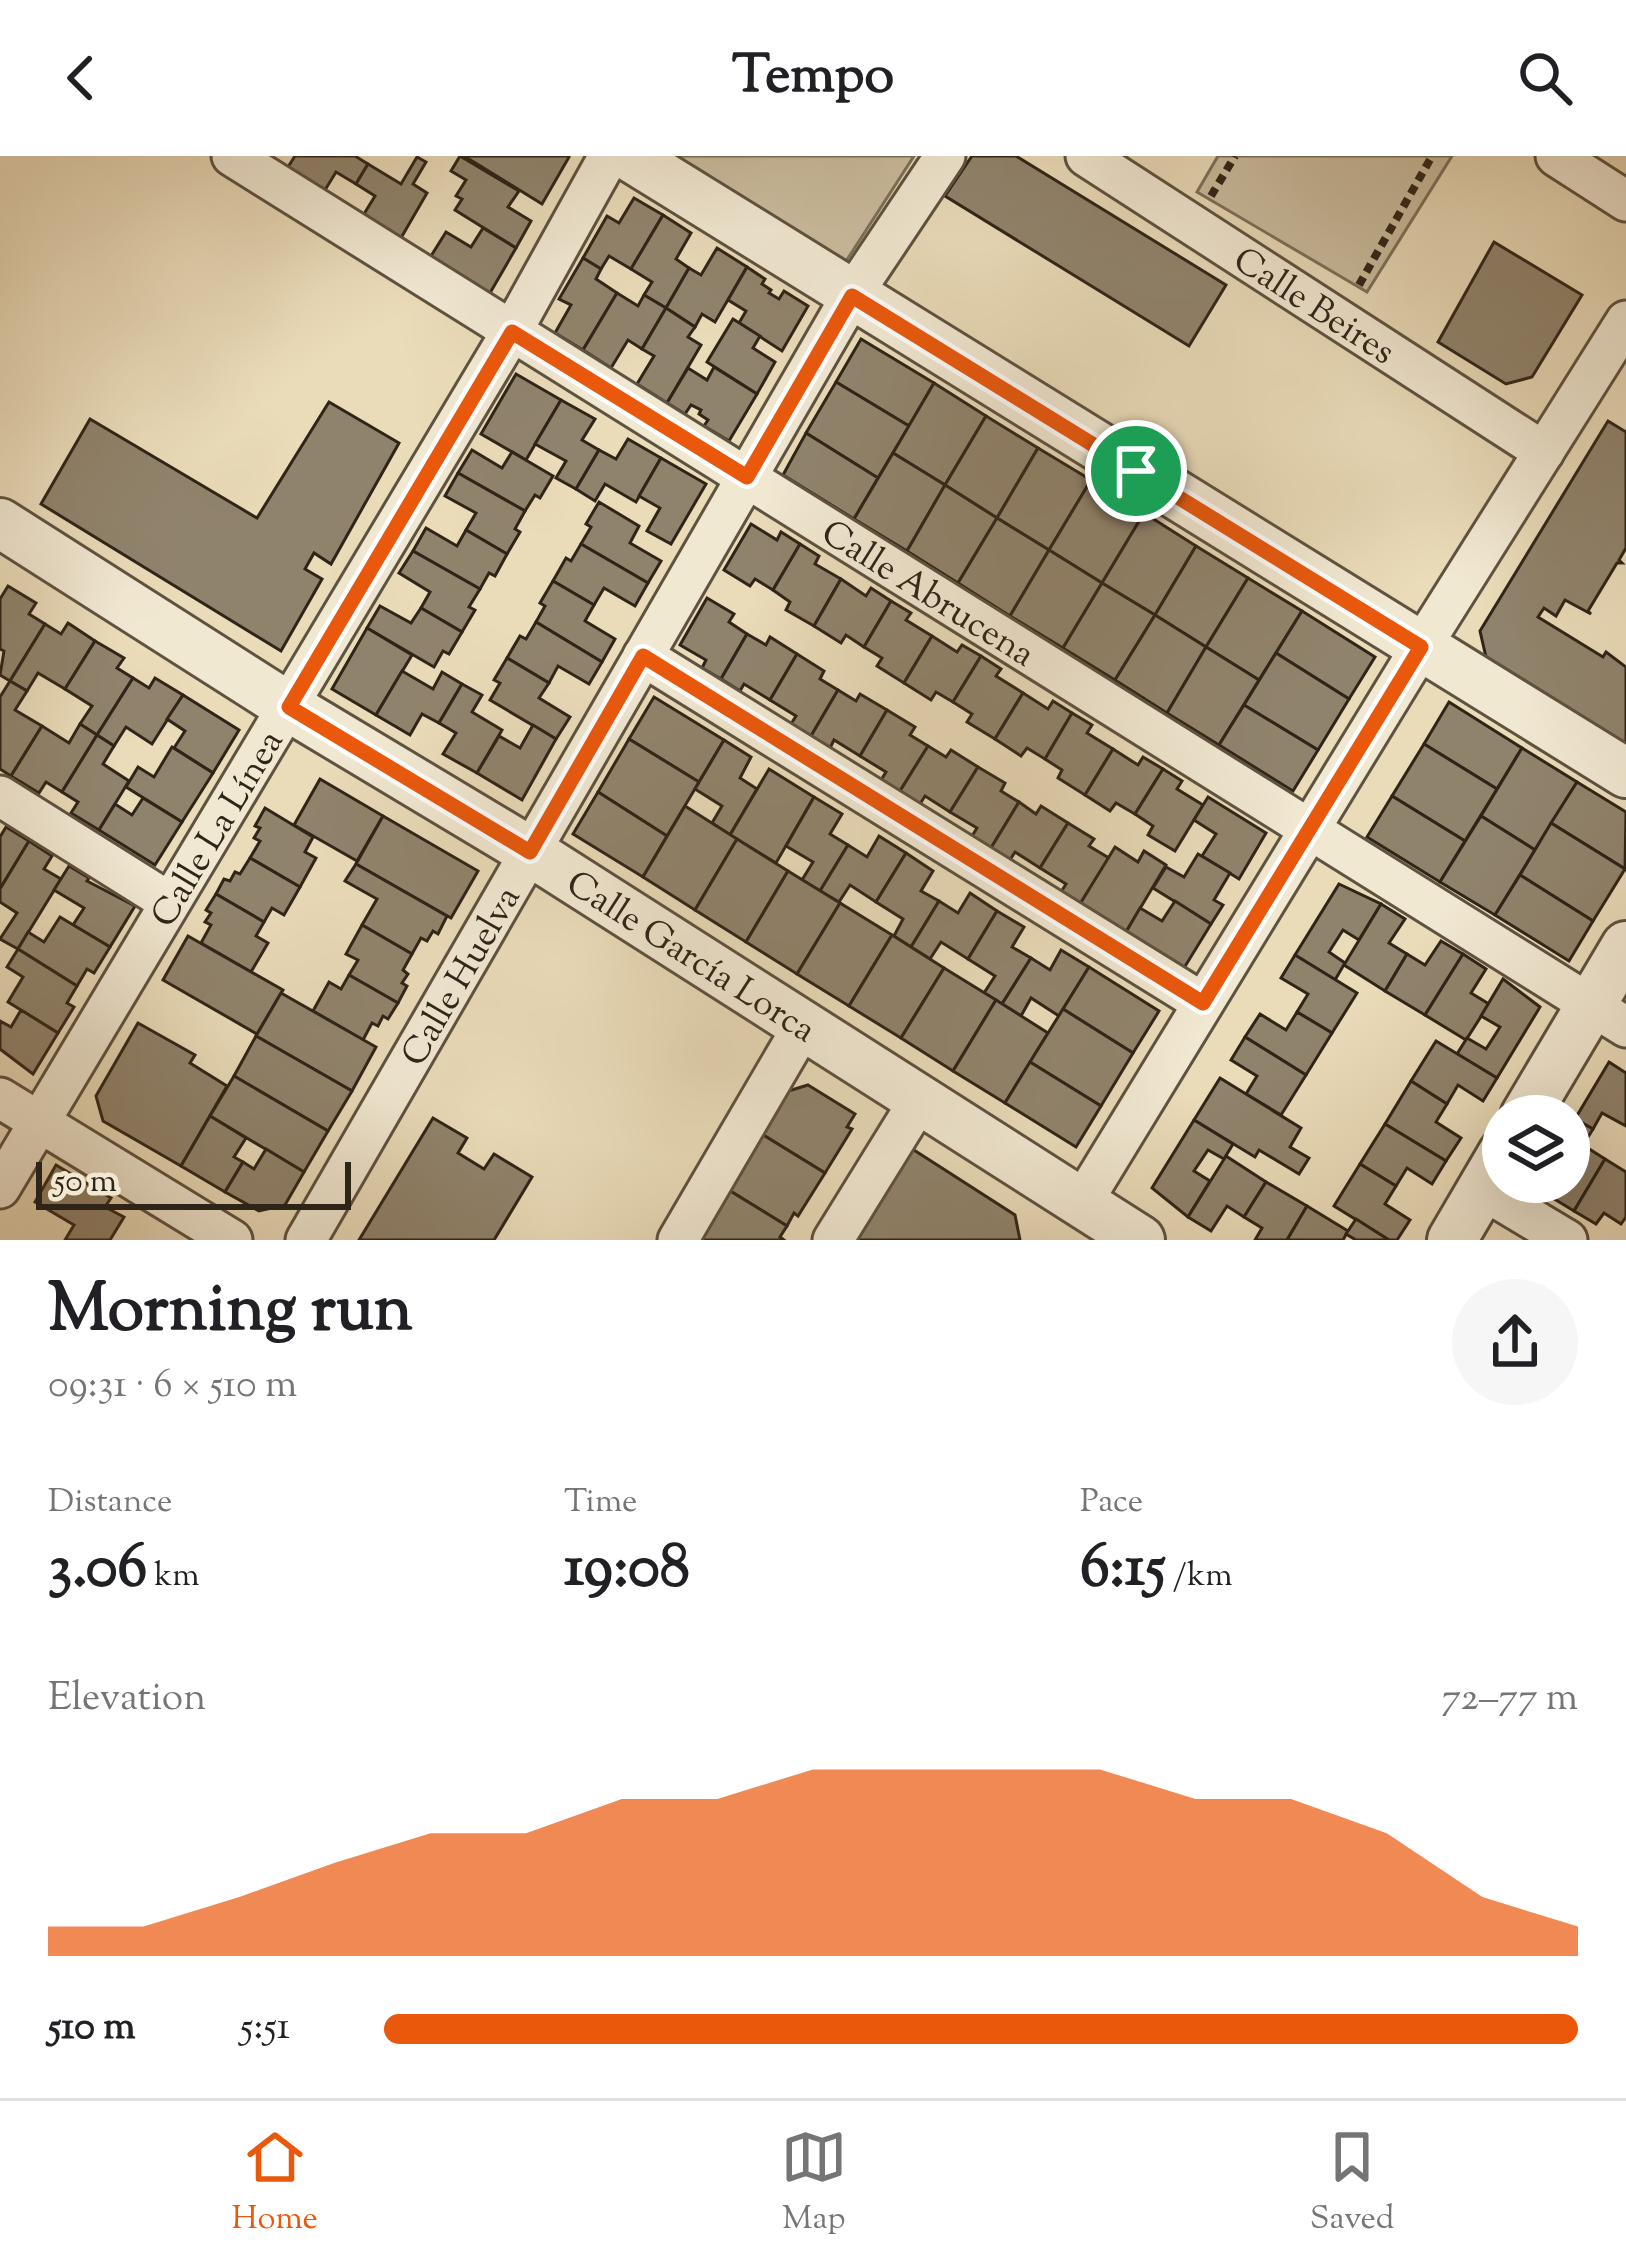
<!DOCTYPE html>
<html lang="en">
<head>
<meta charset="utf-8">
<style>
	:root { --surface:#fff; --page:#f6f6f6; --text:#202124; --muted:#757577; --line:#e0e0e0; --accent:#ea580c }
	body { margin:0; font-family:"Sorts Mill Goudy",serif; background:var(--page); color:var(--text); height:100vh; display:flex; flex-direction:column; font-size:45px; white-space:nowrap }
	* { box-sizing:border-box; margin:0 }
	p { font-size:39px; color:var(--muted) }
	.icon { flex:none; width:66px; height:66px; fill:none; stroke:currentColor; stroke-width:2; stroke-linecap:round; stroke-linejoin:round }
	.map { position:relative; height:1084px; overflow:hidden }
	.drawer { display:flex; flex-direction:column; background:var(--surface); flex:1 }
	.drawer>* { flex:none }
	.fabs { position:absolute; left:1482px; top:939px; display:grid; gap:24px }
	.fabs a { display:grid; place-items:center; width:108px; height:108px; border-radius:50%; background:var(--surface); box-shadow:0 12px 48px #0002; font-size:60px }
	.scale { position:absolute; left:36px; bottom:30px; width:315px; box-sizing:border-box; padding-left:12px; border:6px solid #2f2418; border-top:0; font-size:33px; line-height:42px; white-space:nowrap; color:#2f2418; -webkit-text-stroke:9px #f1e8d2; paint-order:stroke }
	.pin { position:absolute; display:grid; place-items:center; width:102px; height:102px; color:#fff; margin:-51px; border:6px solid #fff; border-radius:50%; box-shadow:0 3px 12px #0007 }
	.round { display:grid; place-items:center; flex:none; width:126px; height:126px; border-radius:63px; background:var(--page) }
	.overview { display:flex; align-items:center; justify-content:space-between; height:204px; padding:0 48px }
	h1 { font-size:66px; font-weight:700; line-height:90px }
	.figures { display:grid; grid-template-columns:repeat(3,1fr); gap:18px; height:204px; padding:12px 48px }
	.figures div { display:grid; align-content:center }
	.figures b { font-size:60px; font-weight:700 }
	.figures small { font-size:33px; font-weight:400 }
	.figures p { font-size:33px }
	.chart { height:336px; padding:24px 48px }
	.chart p { display:flex; justify-content:space-between }
	.chart svg { width:100%; height:216px; margin-top:12px; fill:var(--accent); opacity:.7 }
	ul { padding:0 48px; list-style:none; font-size:39px }
	li { display:grid; grid-template-columns:192px 144px 1fr; align-items:center; height:90px }
	li i { height:30px; border-radius:15px; background:var(--accent) }
	header { display:flex; justify-content:space-between; align-items:center; height:156px; padding:0 48px; background:var(--surface); font-size:54px; font-weight:700 }
	.dock { display:flex; justify-content:space-around; align-items:center; height:168px; border-top:3px solid var(--line); background:var(--surface); font-size:33px; color:var(--muted) }
	.dock a { display:grid; justify-items:center; gap:6px }
	.dock .active { color:var(--accent) }
	.map>svg:first-child { display:block }
	.green { fill:#cabc9e; stroke:#7c705b; stroke-width:3 }
	.building { fill:#90836c; stroke:#2f2418; stroke-width:3 }
	.lines { fill:none; stroke-linecap:round; stroke-linejoin:round }
	.minor-casing { stroke:#5e5240; stroke-width:45 }
	.tertiary-casing { stroke:#5e5240; stroke-width:54 }
	.path { stroke:#2f2418; stroke-width:8; stroke-dasharray:9 6; stroke-linecap:butt }
	.minor { stroke:#f1e8d2; stroke-width:39 }
	.tertiary { stroke:#f1e8d2; stroke-width:48 }
	.route-casing { stroke:#fff; stroke-width:24 }
	.route { stroke:#ea580c; stroke-width:15 }
	.labels { text-anchor:middle; stroke-width:12; stroke-linejoin:round; paint-order:stroke }
	.street-label { font-size:36px; fill:#2f2418; stroke:#f1e8d2 }
</style>
</head>
<body>
<header><svg class="icon" aria-label="back" viewBox="0 0 24 24"><path d="M15 5l-7 7 7 7"/></svg>Tempo<svg class="icon" aria-label="search" viewBox="0 0 24 24"><circle cx="10" cy="10" r="6"/><path d="M15 15l6 6"/></svg></header>
<div class="map">
<svg width="1626" height="1084" viewBox="0 0 1626 1084">
	<rect width="100%" height="100%" fill="#eadbb9"/>
	<filter id="stains"><feTurbulence type="fractalNoise" baseFrequency=".00167" numOctaves="4"/><feColorMatrix values="0 0 0 0 .2 0 0 0 0 .09 0 0 0 0 .02 0 0 0 .5 -.17"/></filter>
	<radialGradient id="worn" r=".72"><stop offset=".6" stop-color="#630" stop-opacity="0"/><stop offset="1" stop-color="#630" stop-opacity=".3"/></radialGradient>
	<g class="green">
		<path d="M670,0H914L841,113Z"/>
		<path d="M1218,0H1452L1367,136L1197,36Z"/>
	</g>
	<g class="building">
		<path d="M295,0H355L368,8L356,28L336,16L325,34L288,11Z"/>
		<path d="M460,0L519,35L508,51L531,65L516,92L455,54L462,43L456,40L466,24L451,15Z"/>
		<path d="M464,0H568L569,1L542,48Z"/>
		<path d="M972,0H1016L1226,129L1189,190L945,40Z"/>
		<path d="M417,1L426,6L413,28L427,37L401,82L364,58L375,40L356,28L368,8L401,28Z"/>
		<path d="M634,42L663,59L631,113L609,100L601,113L583,102L607,60L619,67Z"/>
		<path d="M663,59L691,77L676,103L689,112L666,152L644,139L652,126L631,113Z"/>
		<path d="M483,72L516,92L490,137L431,100L446,76L471,91Z"/>
		<path d="M1494,86L1582,139L1532,221L1506,228L1438,186Z"/>
		<path d="M717,92L747,111L715,166L702,158L695,171L666,152L689,112L701,119Z"/>
		<path d="M583,102L601,113L596,123L617,137L583,194L555,177L571,149L559,143Z"/>
		<path d="M747,111L765,123L762,128L771,134L769,137L779,143L784,135L808,150L782,195L739,167L746,155L728,144Z"/>
		<path d="M617,137L638,150L644,139L666,152L642,193L628,184L611,212L583,194Z"/>
		<path d="M666,152L695,171L688,181L701,189L667,247L637,228L654,200L642,193Z"/>
		<path d="M733,163L760,180L753,192L775,206L757,238L707,206Z"/>
		<path d="M861,183L934,227L909,270L836,226Z"/>
		<path d="M714,211L757,238L729,285L704,270L708,264L699,258L701,254L691,249L685,258L667,247L688,212L707,224Z"/>
		<path d="M516,218L561,244L526,304L481,278Z"/>
		<path d="M836,226L909,270L878,322L806,277Z"/>
		<path d="M934,227L986,260L945,329L893,297Z"/>
		<path d="M561,244L595,263L582,284L599,294L576,333L556,322L566,305L535,288Z"/>
		<path d="M329,246L399,287L331,408L314,397L305,413L322,423L281,495L41,348L90,263L257,362Z"/>
		<path d="M986,260L1038,292L997,362L945,329Z"/>
		<path d="M1608,265L1626,276V392L1619,404L1622,407H1617L1588,455L1591,458L1565,444L1556,460L1544,452L1538,461L1603,501L1606,496L1626,511V588L1486,501L1480,475Z"/>
		<path d="M806,277L878,322L854,363L783,319Z"/>
		<path d="M628,283L661,302L636,346L605,328L595,345L576,333L599,294L616,303Z"/>
		<path d="M1038,292L1091,324L1049,394L997,362Z"/>
		<path d="M472,294L502,312L512,296L553,320L540,342L535,339L525,355L458,317Z"/>
		<path d="M893,297L945,329L907,395L854,363Z"/>
		<path d="M661,302L706,328L671,388L647,375L660,352L639,340Z"/>
		<path d="M458,317L525,355L515,373L520,376L507,398L466,374L476,357L445,340Z"/>
		<path d="M1091,324L1144,357L1102,427L1049,394Z"/>
		<path d="M945,329L997,362L958,427L907,395Z"/>
		<path d="M599,346L639,370L630,387L661,405L648,427L581,388L591,371L586,368Z"/>
		<path d="M1144,357L1196,390L1155,459L1102,427Z"/>
		<path d="M997,362L1049,394L1010,460L958,427Z"/>
		<path d="M751,368L777,384L781,376L800,388L773,434L755,423L750,430L724,414Z"/>
		<path d="M426,372L457,390L466,374L507,398L495,420L489,417L480,433L413,395Z"/>
		<path d="M581,388L648,427L635,450L604,432L594,449L553,425L566,402L571,405Z"/>
		<path d="M800,388L819,400L815,408L841,423L814,470L786,454L790,446L773,434Z"/>
		<path d="M1196,390L1248,422L1206,491L1155,459Z"/>
		<path d="M1049,394L1102,427L1063,492L1010,460Z"/>
		<path d="M413,395L480,433L469,451L475,454L462,476L421,452L430,436L399,417Z"/>
		<path d="M1248,422L1302,455L1259,524L1206,491Z"/>
		<path d="M841,423L866,440L871,432L891,445L864,491L846,479L841,487L814,470Z"/>
		<path d="M553,425L594,449L585,465L615,483L602,506L536,466L545,450L540,447Z"/>
		<path d="M1102,427L1155,459L1115,524L1063,492Z"/>
		<path d="M8,430L36,447L29,458L45,468L10,525L0,519L4,495L0,493V443Z"/>
		<path d="M707,442L734,458L729,466L747,478L721,523L702,512L706,504L680,489Z"/>
		<path d="M891,445L911,457L906,464L932,480L904,527L877,510L882,502L864,491Z"/>
		<path d="M380,450L411,467L421,452L462,476L449,498L443,495L434,511L367,472Z"/>
		<path d="M1302,455L1375,501L1349,543L1276,497Z"/>
		<path d="M1155,459L1206,491L1167,557L1115,524Z"/>
		<path d="M536,466L602,506L589,528L558,510L549,527L507,502L520,480L526,483Z"/>
		<path d="M68,467L95,485L65,533L38,517L27,535L10,525L45,468L61,478Z"/>
		<path d="M367,472L412,499L376,559L332,533Z"/>
		<path d="M747,478L766,489L770,481L797,498L770,544L744,528L740,535L721,523Z"/>
		<path d="M932,480L957,496L962,489L981,500L953,546L936,536L931,544L904,527Z"/>
		<path d="M95,485L124,502L117,512L133,522L97,579L80,568L92,550L65,533Z"/>
		<path d="M1206,491L1259,524L1219,589L1167,557Z"/>
		<path d="M1276,497L1349,543L1318,594L1244,549Z"/>
		<path d="M797,498L824,515L820,523L838,534L811,580L791,568L796,560L770,544Z"/>
		<path d="M981,500L1001,513L996,520L1023,537L995,583L967,566L972,558L953,546Z"/>
		<path d="M507,502L549,527L539,542L570,561L556,583L490,544L500,527L494,524Z"/>
		<path d="M402,515L433,533L442,516L462,528L439,567L422,558L410,579L376,559Z"/>
		<path d="M133,522L149,532L155,522L183,539L152,588L126,571L114,590L97,579Z"/>
		<path d="M10,525L27,535L15,554L42,570L11,620L0,613V541Z"/>
		<path d="M462,528L482,539L472,556L502,574L477,617L443,598L456,577L439,567Z"/>
		<path d="M838,534L856,545L860,538L887,554L860,600L834,584L830,592L811,580Z"/>
		<path d="M1023,537L1048,553L1053,545L1072,557L1045,603L1027,592L1021,600L995,583Z"/>
		<path d="M183,539L239,574L213,617L174,592L185,575L167,563Z"/>
		<path d="M654,541L724,584L699,626L629,583Z"/>
		<path d="M1449,546L1522,592L1497,633L1424,588Z"/>
		<path d="M1244,549L1318,594L1293,635L1219,589Z"/>
		<path d="M887,554L915,571L910,579L928,590L900,635L881,624L886,616L860,600Z"/>
		<path d="M1072,557L1092,569L1087,577L1113,593L1085,639L1058,622L1062,614L1045,603Z"/>
		<path d="M80,568L97,579L62,636L46,626L39,637L11,620L42,570L69,587Z"/>
		<path d="M533,569L556,583L522,644L477,617L499,580L520,592Z"/>
		<path d="M97,579L114,590L103,608L129,625L99,674L71,657L78,646L62,636Z"/>
		<path d="M629,583L699,626L667,680L598,636Z"/>
		<path d="M724,584L751,601L740,622L757,633L730,679L712,667L722,650L695,633Z"/>
		<path d="M1424,588L1497,633L1465,685L1392,640Z"/>
		<path d="M928,590L946,601L951,594L978,611L950,656L925,640L920,648L900,635Z"/>
		<path d="M172,591L213,617L182,666L126,631L138,611L154,621Z"/>
		<path d="M1522,592L1577,626L1535,694L1481,660Z"/>
		<path d="M1113,593L1138,609L1143,601L1163,613L1135,658L1116,647L1110,655L1085,639Z"/>
		<path d="M978,611L1005,627L1001,635L1019,646L991,692L972,680L977,672L950,656Z"/>
		<path d="M769,613L814,641L776,707L730,679Z"/>
		<path d="M1163,613L1182,625L1177,633L1203,649L1175,695L1148,679L1153,670L1135,658Z"/>
		<path d="M320,623L383,660L357,705L294,669Z"/>
		<path d="M1577,626L1626,656L1625,713L1551,667Z"/>
		<path d="M598,636L667,680L643,721L573,678Z"/>
		<path d="M1392,640L1465,685L1440,726L1367,681Z"/>
		<path d="M814,641L842,658L830,678L848,689L820,735L802,724L813,706L786,690Z"/>
		<path d="M1208,641L1266,677L1239,723L1202,700L1216,678L1194,664Z"/>
		<path d="M143,642L182,666L155,709L99,674L115,648L132,659Z"/>
		<path d="M1019,646L1036,658L1041,650L1068,667L1040,712L1015,696L1010,704L991,692Z"/>
		<path d="M685,650L737,683L695,754L643,721Z"/>
		<path d="M265,652L313,681L305,696L316,702L300,731L250,702L260,685L254,682L260,672L255,670Z"/>
		<path d="M383,660L478,715L451,762L356,708Z"/>
		<path d="M1481,660L1535,694L1495,759L1440,726Z"/>
		<path d="M1068,667L1094,683L1089,690L1109,702L1080,748L1061,736L1066,728L1040,712Z"/>
		<path d="M1551,667L1625,713L1593,765L1520,719Z"/>
		<path d="M6,671L29,685L0,733V681Z"/>
		<path d="M879,680L906,697L876,746L850,729L839,746L820,735L848,689L867,701Z"/>
		<path d="M737,683L788,715L746,786L695,754Z"/>
		<path d="M29,685L52,700L44,713L61,723L18,793L0,783L17,757L0,746V733Z"/>
		<path d="M1115,691L1138,706L1144,695L1166,709L1126,776L1080,748Z"/>
		<path d="M906,697L933,715L921,735L939,745L911,791L894,780L903,763L876,746Z"/>
		<path d="M1198,698L1230,717L1214,744L1223,749L1211,768L1153,732L1166,711L1184,721Z"/>
		<path d="M250,702L300,731L284,759L272,752L264,766L216,738L224,723L230,725L235,716L240,718Z"/>
		<path d="M356,708L447,760L438,778L433,775L427,785L421,782L412,798L362,769L377,743L345,725Z"/>
		<path d="M69,710L89,722L87,725L135,750L110,791L73,769L84,752L54,734Z"/>
		<path d="M788,715L840,747L797,818L746,786Z"/>
		<path d="M1520,719L1593,765L1569,805L1495,759Z"/>
		<path d="M1339,728L1381,748L1359,784L1343,774L1329,796L1345,807L1335,824L1295,799Z"/>
		<path d="M970,737L997,755L968,803L941,786L930,803L911,791L939,745L958,757Z"/>
		<path d="M216,738L264,766L256,780L268,787L251,816L201,787L211,769L205,766L211,757L206,754Z"/>
		<path d="M1175,745L1211,768L1184,812L1126,776L1140,752L1162,765Z"/>
		<path d="M840,747L892,779L849,850L797,818Z"/>
		<path d="M1381,748L1405,763L1389,787L1407,798L1385,835L1344,809Z"/>
		<path d="M997,755L1024,771L1012,791L1031,802L1002,848L984,837L995,820L968,803Z"/>
		<path d="M60,761L110,791L94,817L87,813L77,830L18,793L28,776L44,786Z"/>
		<path d="M362,769L412,798L403,814L408,818L402,827L407,830L398,847L349,819L358,804L346,798Z"/>
		<path d="M892,779L944,812L901,882L849,850Z"/>
		<path d="M188,780L283,834L257,878L163,824Z"/>
		<path d="M1441,785L1463,798L1425,859L1385,835L1407,798L1425,809Z"/>
		<path d="M18,793L77,830L67,847L74,851L58,877L8,846L23,821L7,811Z"/>
		<path d="M1061,794L1089,811L1059,860L1031,842L1021,860L1002,848L1031,802L1050,814Z"/>
		<path d="M1463,798L1486,813L1471,837L1489,848L1466,884L1425,859Z"/>
		<path d="M1295,799L1357,837L1332,877L1297,856L1308,838L1281,822Z"/>
		<path d="M1089,811L1159,855L1133,897L1063,853Z"/>
		<path d="M944,812L996,844L953,915L901,882Z"/>
		<path d="M349,819L398,847L388,863L383,860L378,870L372,867L363,884L313,855L329,826L341,833Z"/>
		<path d="M1503,823L1540,851L1497,922L1457,898L1467,882L1486,893L1500,871L1481,860Z"/>
		<path d="M281,837L376,891L352,935L256,880Z"/>
		<path d="M996,844L1048,877L1005,947L953,915Z"/>
		<path d="M1063,853L1133,897L1101,950L1030,906Z"/>
		<path d="M21,854L58,877L33,918L0,893V865L11,871Z"/>
		<path d="M1297,856L1332,877L1306,919L1245,881L1260,858L1286,874Z"/>
		<path d="M138,867L195,899L190,907L227,930L181,1010L103,965L96,940Z"/>
		<path d="M256,880L352,935L328,975L234,920Z"/>
		<path d="M1245,881L1306,919L1281,959L1246,938L1257,920L1231,904Z"/>
		<path d="M1436,885L1497,922L1483,945L1458,929L1447,948L1411,925Z"/>
		<path d="M1030,906L1101,950L1076,991L1005,947Z"/>
		<path d="M1609,906L1626,917V970L1602,957L1593,973L1575,963Z"/>
		<path d="M234,920L328,975L304,1016L210,960Z"/>
		<path d="M1220,922L1301,972L1290,991L1309,1002L1299,1018L1259,994L1255,1001L1194,964Z"/>
		<path d="M1411,925L1447,948L1436,966L1461,982L1446,1005L1385,968Z"/>
		<path d="M808,929L855,958L847,971L852,973L825,1017L760,977L785,936Z"/>
		<path d="M210,960L246,982L234,1001L243,1006L225,1036L181,1010Z"/>
		<path d="M433,962L467,982L458,997L484,1013L494,998L532,1021L494,1084H359Z"/>
		<path d="M1575,963L1593,973L1583,989L1605,1003L1574,1055L1551,1041L1558,1029L1553,1026H1569V972Z"/>
		<path d="M1194,964L1233,988L1224,1003L1208,994L1194,1015L1210,1025L1188,1061L1152,1032Z"/>
		<path d="M1385,968L1446,1005L1432,1028L1407,1012L1396,1030L1360,1008Z"/>
		<path d="M760,977L825,1017L798,1060L794,1057L787,1070L727,1033Z"/>
		<path d="M903,987L1015,1059L1020,1084H843Z"/>
		<path d="M266,993L304,1016L285,1049L259,1055L225,1036L243,1006L254,1013Z"/>
		<path d="M1226,1000L1266,1026L1244,1061L1227,1050L1211,1075L1188,1061Z"/>
		<path d="M1605,1003L1626,1016V1061L1621,1068L1604,1057L1596,1068L1574,1055Z"/>
		<path d="M1360,1008L1396,1030L1385,1048L1410,1064L1397,1084H1389L1334,1050Z"/>
		<path d="M56,1009L111,1042L105,1051L124,1061L110,1084H65L74,1069L35,1046Z"/>
		<path d="M1266,1026L1307,1050L1287,1084H1255L1262,1072L1244,1061Z"/>
		<path d="M727,1033L787,1070L780,1081L784,1084H697Z"/>
		<path d="M1307,1050L1348,1075L1343,1084H1287Z"/>
		<path d="M1356,1063L1389,1084H1356L1346,1078Z"/>
	</g>
	<g class="lines">
		<defs>
			<g id="minor">
				<path id="s1" d="M232,0L1626,871"/>
				<path id="s2" d="M1086,0L1544,296"/>
				<path d="M1556,0L1626,45"/>
				<path d="M643,500L1203,847"/>
				<path d="M0,640L169,746"/>
				<path d="M0,942L232,1084"/>
				<path id="s3" d="M0,1032L512,175L609,0"/>
				<path d="M1482,1033L1567,1084"/>
				<path d="M1081,1048L1421,491L1626,165"/>
				<path id="s4" d="M306,1084L852,139L945,0"/>
				<path d="M678,1084L802,872"/>
				<path d="M833,1084L919,945"/>
			</g>
			<g id="tertiary">
				<path d="M629,0L1626,617"/>
				<path id="s5" d="M0,367L289,551L531,696L1140,1084"/>
				<path d="M1525,960L1626,790"/>
				<path d="M1452,1084L1503,997"/>
			</g>
		</defs>
		<use href="#minor" class="minor-casing"/>
		<use href="#tertiary" class="tertiary-casing"/>
		<g class="path">
			<path d="M1211,40L1235,0"/>
			<path d="M1359,129L1432,0"/>
		</g>
		<use href="#minor" class="minor"/>
		<use href="#tertiary" class="tertiary"/>
	</g>
	<g class="lines">
		<defs>
			<path id="route" d="M852,140L1421,491L1203,847L643,500L530,696L289,551L512,176L747,321Z"/>
		</defs>
		<use href="#route" class="route-casing"/>
		<use href="#route" class="route"/>
	</g>
	<g class="labels">
		<g class="street-label">
			<text dy="13" stroke="none"><textPath href="#s2" startOffset="273">Calle Beires</textPath></text>
			<text dy="13" stroke="none"><textPath href="#s1" startOffset="822">Calle Abrucena</textPath></text>
			<text dy="13" stroke="none"><textPath href="#s3" startOffset="420">Calle La Línea</textPath></text>
			<text dy="13" stroke="none"><textPath href="#s5" startOffset="816">Calle García Lorca</textPath></text>
			<text dy="13" stroke="none"><textPath href="#s4" startOffset="306">Calle Huelva</textPath></text>
		</g>
	</g>
	<rect width="100%" height="100%" filter="url(#stains)"/>
	<rect width="100%" height="100%" fill="url(#worn)"/>
</svg>
<div class="fabs">
<a><svg class="icon" aria-label="layers" viewBox="0 0 24 24"><path d="M12 4l9 5-9 5-9-5zM3 14l9 5 9-5"/></svg></a>
</div>
<div class="scale">50 m</div>
<div class="pin" style="left:1136px;top:315px;background:#1e9e55"><svg class="icon" aria-label="arrive" viewBox="0 0 24 24"><path d="M6 21V4h12l-3 4 3 4H6"/></svg></div>
</div>
<section class="drawer">
<div class="overview"><div><h1>Morning run</h1><p>09:31 · 6 × 510 m</p></div><a class="round"><svg class="icon" aria-label="share" viewBox="0 0 24 24"><path d="M12 15V3M7 8l5-5 5 5M5 13v7h14v-7"/></svg></a></div>
<div class="figures">
<div><p>Distance</p><b>3.06<small> km</small></b></div>
<div><p>Time</p><b>19:08</b></div>
<div><p>Pace</p><b>6:15<small> /km</small></b></div>
</div>
<div class="chart"><p><span>Elevation</span>72–77 m</p>
<svg viewBox="0 0 160 44" preserveAspectRatio="none"><path d="M0 44V38L10 38L20 32L30 25L40 19L50 19L60 12L70 12L80 6L90 6L100 6L110 6L120 12L130 12L140 19L150 32L160 38V44z"/></svg>
</div>
<ul>
<li><b>510 m</b>5:51<i style="width:100%"></i></li>
</ul>
</section>
<nav class="dock">
<a class="active"><svg class="icon" aria-label="home" viewBox="0 0 24 24"><path d="M3 11l9-7 9 7M6 9v11h12V9"/></svg>Home</a>
<a><svg class="icon" aria-label="map" viewBox="0 0 24 24"><path d="M3 6l6-2 6 2 6-2v14l-6 2-6-2-6 2zM9 4v14M15 6v14"/></svg>Map</a>
<a><svg class="icon" aria-label="saved" viewBox="0 0 24 24"><path d="M7 4h10v16l-5-4-5 4z"/></svg>Saved</a>
</nav>
</body>
</html>
